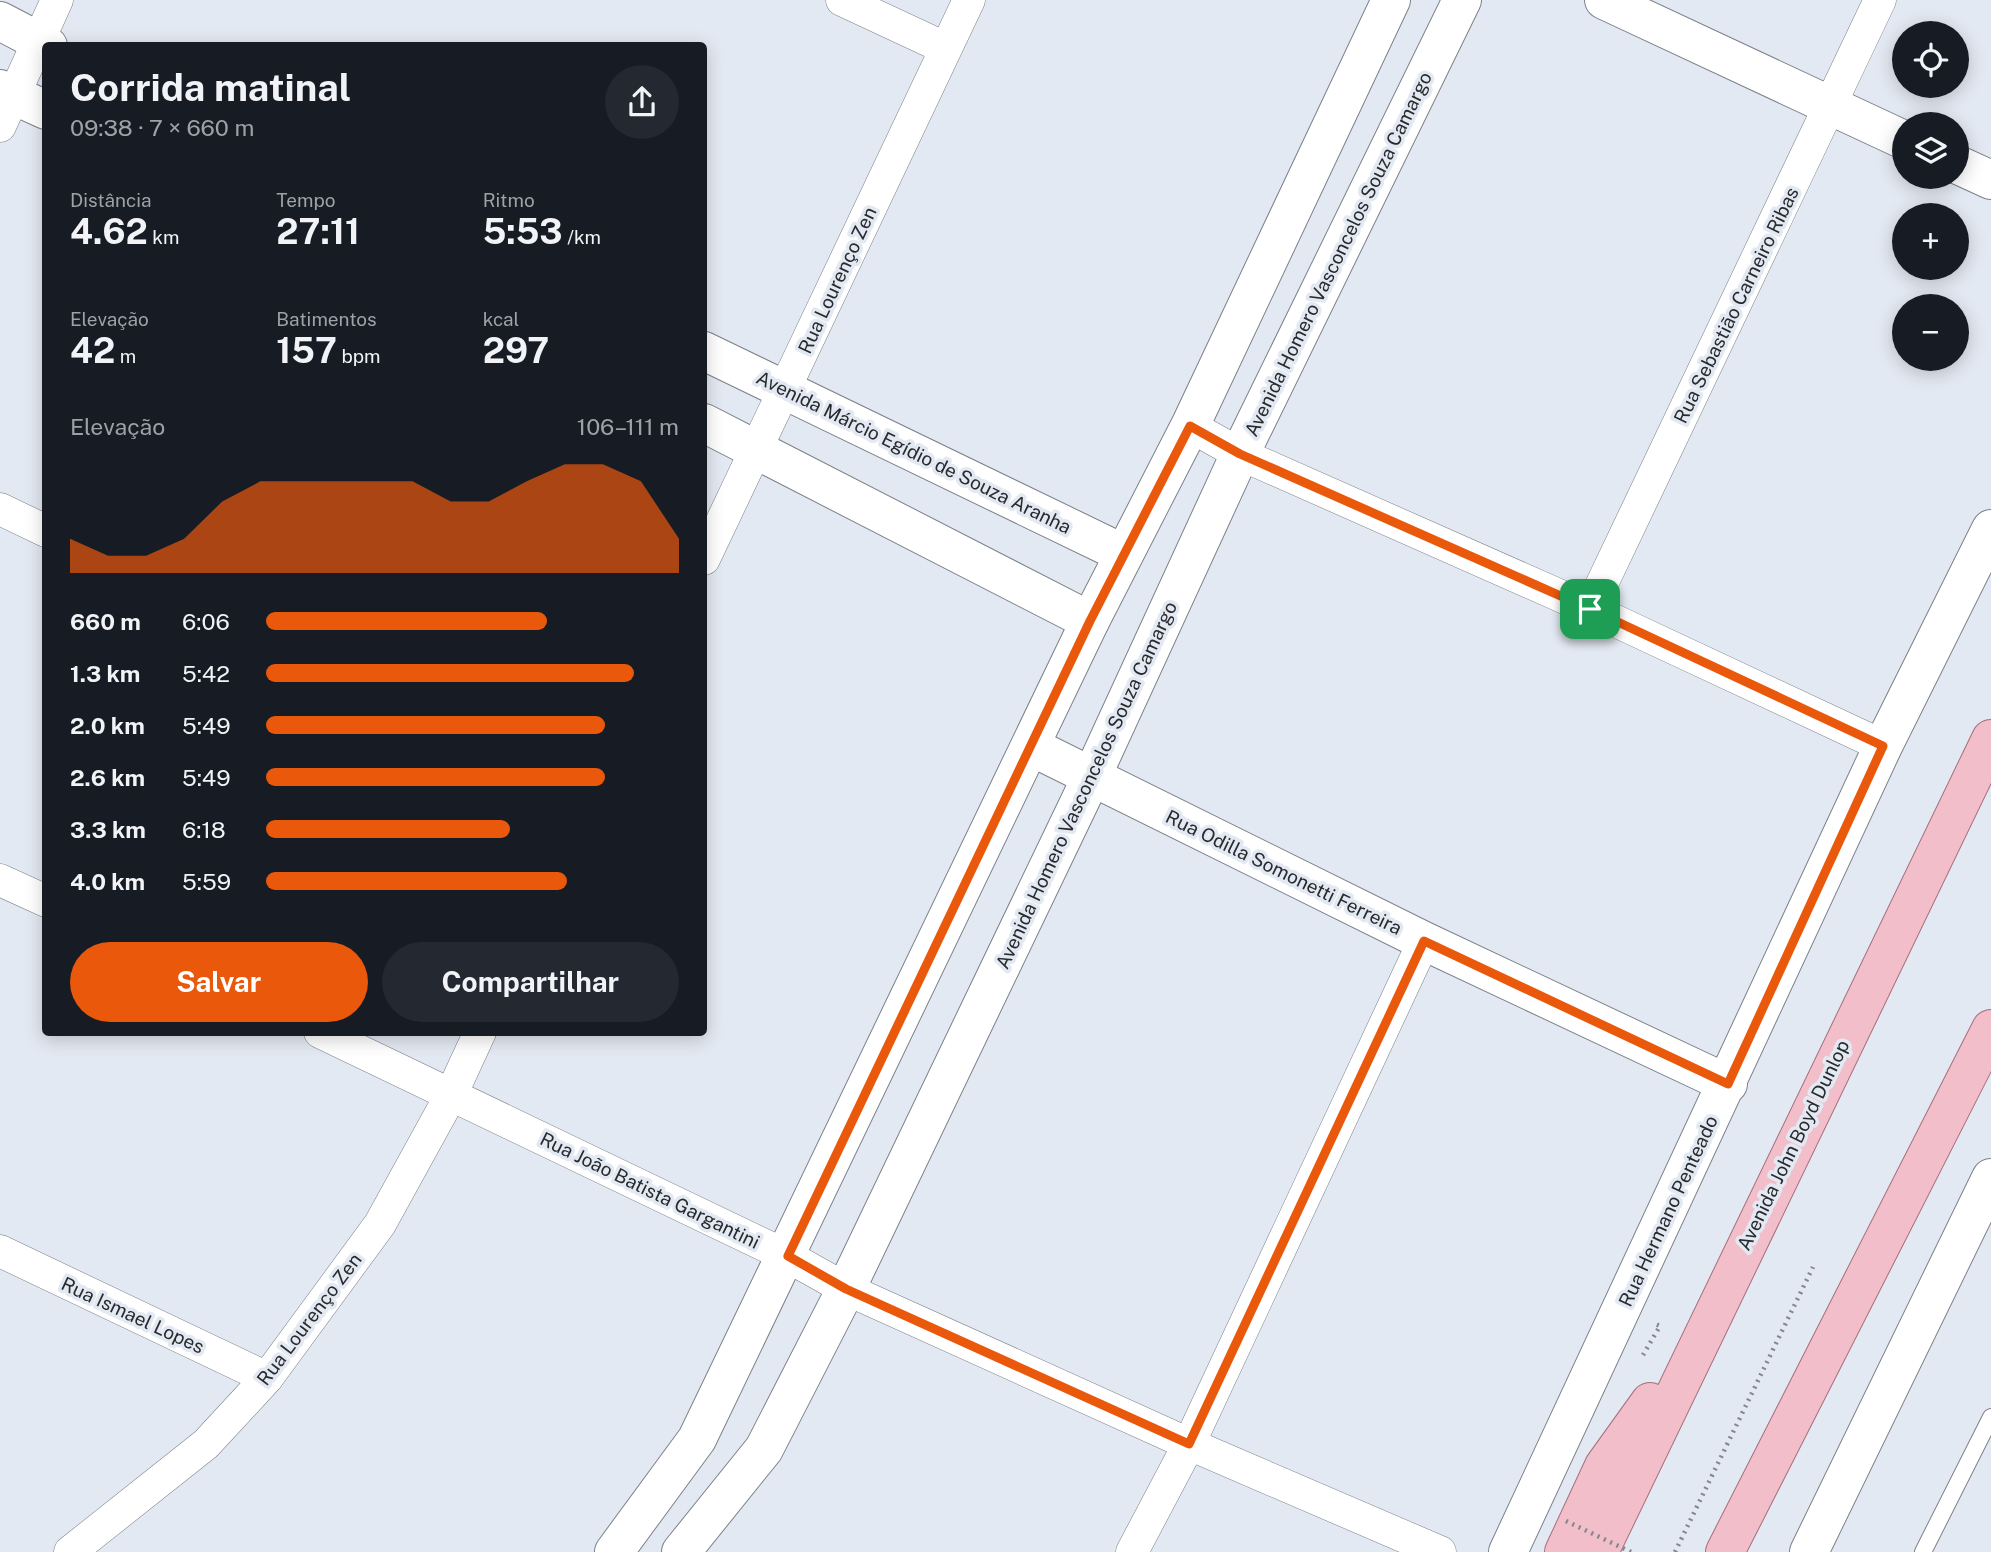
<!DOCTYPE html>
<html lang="pt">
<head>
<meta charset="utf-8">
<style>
	:root { --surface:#171b24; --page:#242831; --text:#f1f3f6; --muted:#9ea1a6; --accent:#ea580c }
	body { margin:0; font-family:"Public Sans",sans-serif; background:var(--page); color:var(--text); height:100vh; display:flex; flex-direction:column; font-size:26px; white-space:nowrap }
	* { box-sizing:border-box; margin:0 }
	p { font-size:23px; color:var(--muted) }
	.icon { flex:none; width:38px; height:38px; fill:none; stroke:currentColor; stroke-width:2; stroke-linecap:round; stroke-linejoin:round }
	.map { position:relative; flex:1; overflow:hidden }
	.drawer { position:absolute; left:42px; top:42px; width:665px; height:994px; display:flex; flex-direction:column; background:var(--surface); border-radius:7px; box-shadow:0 4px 18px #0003 }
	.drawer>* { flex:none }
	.fabs { position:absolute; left:1892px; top:21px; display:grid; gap:14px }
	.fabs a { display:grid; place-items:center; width:77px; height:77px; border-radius:50%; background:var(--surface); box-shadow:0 4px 18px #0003; font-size:35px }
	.pin { position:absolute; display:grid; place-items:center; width:60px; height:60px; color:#fff; margin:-30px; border-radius:14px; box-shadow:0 4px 10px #0006 }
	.round { display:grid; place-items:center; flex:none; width:74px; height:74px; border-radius:37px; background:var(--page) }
	.summary { display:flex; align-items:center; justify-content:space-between; height:119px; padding:0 28px }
	h1 { font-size:38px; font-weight:700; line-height:52px }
	.figures { display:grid; grid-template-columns:repeat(3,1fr); gap:10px; height:119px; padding:7px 28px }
	.figures div { display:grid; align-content:center }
	.figures b { font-size:35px; font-weight:700 }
	.figures small { font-size:19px; font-weight:400 }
	.figures p { font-size:19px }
	.chart { height:196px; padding:14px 28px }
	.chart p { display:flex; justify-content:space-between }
	.chart svg { width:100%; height:126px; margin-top:7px; fill:var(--accent); opacity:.7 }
	.primary-button { display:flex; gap:14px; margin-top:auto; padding:14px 28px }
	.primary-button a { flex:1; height:80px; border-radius:42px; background:var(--accent); color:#fff; font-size:28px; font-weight:700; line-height:80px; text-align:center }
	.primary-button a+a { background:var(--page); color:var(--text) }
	ul { padding:0 28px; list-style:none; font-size:23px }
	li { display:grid; grid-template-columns:112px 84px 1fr; align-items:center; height:52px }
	li i { height:18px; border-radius:9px; background:var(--accent) }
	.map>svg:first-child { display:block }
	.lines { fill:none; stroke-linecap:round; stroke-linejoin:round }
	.lane-casing { stroke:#7c8189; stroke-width:18 }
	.street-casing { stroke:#7c8189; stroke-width:33 }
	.secondary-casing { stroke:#7c8189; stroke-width:40 }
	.primary-casing { stroke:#a56e7c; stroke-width:40 }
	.path { stroke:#83878d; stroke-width:4.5; stroke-dasharray:2 5; stroke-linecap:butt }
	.lane { stroke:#fff; stroke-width:16 }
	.street { stroke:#fff; stroke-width:32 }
	.secondary { stroke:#fff; stroke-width:38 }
	.primary { stroke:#f1beca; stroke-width:38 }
	.path-bridge { stroke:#83878d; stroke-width:4.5; stroke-dasharray:2 5; stroke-linecap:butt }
	.route-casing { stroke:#fff; stroke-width:14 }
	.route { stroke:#ea580c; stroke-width:9 }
	.labels { text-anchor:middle; stroke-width:7; stroke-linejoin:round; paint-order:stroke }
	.street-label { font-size:19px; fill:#282a2e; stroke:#e3e9f2 }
</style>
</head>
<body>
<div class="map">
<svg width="1991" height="1552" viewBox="0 0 1991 1552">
	<rect width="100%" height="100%" fill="#e3e9f2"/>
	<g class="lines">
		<defs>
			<path id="lane" d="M1923,1552L1991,1417"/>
			<g id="street">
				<path d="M842,0L945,48"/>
				<path d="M0,126L57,0"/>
				<path d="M1190,426L1240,454L1590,609L1883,746"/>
				<path d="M0,509L46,531"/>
				<path d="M704,559L969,0"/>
				<path d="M1590,609L1880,0"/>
				<path d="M0,880L46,901"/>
				<path d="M320,1032L787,1256L846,1289L1189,1444L1440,1552"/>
				<path d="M0,1251L267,1378"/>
				<path d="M70,1552L206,1444L267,1378L380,1224L451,1095L480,1032"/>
				<path d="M1132,1552L1189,1444L1424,941"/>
			</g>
			<g id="secondary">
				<path d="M1604,0L1904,140"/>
				<path d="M0,21L48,46"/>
				<path d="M0,89L46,110"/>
				<path d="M1956,164L1991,180"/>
				<path d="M704,351L1124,554"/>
				<path d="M704,423L1090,621"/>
				<path d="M1032,747L1424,941L1728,1084"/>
				<path d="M614,1552L697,1439L1090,621L1190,426L1391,0"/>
				<path d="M681,1552L764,1449L846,1289L1092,776L1240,454L1462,0"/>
				<path d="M1508,1552L1883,746L1991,529"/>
				<path d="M1809,1552L1991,1178"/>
			</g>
			<g id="primary">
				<path d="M1564,1552L1604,1466L1650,1402"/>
				<path d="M1599,1552L1991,739"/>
				<path d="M1725,1552L1991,1029"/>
			</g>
		</defs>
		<use href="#lane" class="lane-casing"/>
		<use href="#street" class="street-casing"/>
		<use href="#secondary" class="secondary-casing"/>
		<use href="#primary" class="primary-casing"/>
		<g class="path">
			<path d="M1643,1355L1660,1326L1653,1323"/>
			<path d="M1675,1552L1813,1267"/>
		</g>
		<use href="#lane" class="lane"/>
		<use href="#street" class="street"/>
		<use href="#secondary" class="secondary"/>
		<use href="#primary" class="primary"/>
		<path class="path-bridge" d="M1566,1521L1631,1552"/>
	</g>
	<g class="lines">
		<defs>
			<path id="route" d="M1190,426L1240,454L1590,609L1883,746L1728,1084L1424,941L1189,1444L846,1289L788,1256L1090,621Z"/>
		</defs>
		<use href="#route" class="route-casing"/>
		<use href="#route" class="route"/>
	</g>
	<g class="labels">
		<g class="street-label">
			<text transform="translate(1338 254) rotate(-64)" y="7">Avenida Homero Vasconcelos Souza Camargo</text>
			<text transform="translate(837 280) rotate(-65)" y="7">Rua Lourenço Zen</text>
			<text transform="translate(1736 305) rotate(-64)" y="7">Rua Sebastião Carneiro Ribas</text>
			<text transform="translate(914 452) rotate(26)" y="7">Avenida Márcio Egídio de Souza Aranha</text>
			<text transform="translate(1086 785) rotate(-65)" y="7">Avenida Homero Vasconcelos Souza Camargo</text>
			<text transform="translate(1284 872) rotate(26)" y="7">Rua Odilla Somonetti Ferreira</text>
			<text transform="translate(1793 1145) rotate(-64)" y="7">Avenida John Boyd Dunlop</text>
			<text transform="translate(650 1190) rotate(26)" y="7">Rua João Batista Gargantini</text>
			<text transform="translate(1668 1211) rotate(-65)" y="7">Rua Hermano Penteado</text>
			<text transform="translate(133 1315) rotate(25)" y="7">Rua Ismael Lopes</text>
			<text transform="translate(309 1319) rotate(-53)" y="7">Rua Lourenço Zen</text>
		</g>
	</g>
</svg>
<div class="fabs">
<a><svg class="icon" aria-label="locate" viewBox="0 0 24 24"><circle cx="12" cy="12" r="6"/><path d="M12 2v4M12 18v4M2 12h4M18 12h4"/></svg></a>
<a><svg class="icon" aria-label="layers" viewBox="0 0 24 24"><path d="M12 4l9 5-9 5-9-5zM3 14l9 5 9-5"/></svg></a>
<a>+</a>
<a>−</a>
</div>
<div class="pin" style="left:1590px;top:609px;background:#1e9e55"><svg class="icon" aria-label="arrive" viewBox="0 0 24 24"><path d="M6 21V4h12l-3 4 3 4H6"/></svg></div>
<section class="drawer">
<div class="summary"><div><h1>Corrida matinal</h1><p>09:38 · 7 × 660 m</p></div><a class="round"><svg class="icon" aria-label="share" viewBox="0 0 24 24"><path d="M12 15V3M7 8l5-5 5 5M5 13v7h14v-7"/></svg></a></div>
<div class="figures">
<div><p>Distância</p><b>4.62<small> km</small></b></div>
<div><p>Tempo</p><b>27:11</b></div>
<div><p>Ritmo</p><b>5:53<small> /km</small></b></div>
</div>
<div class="figures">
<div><p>Elevação</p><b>42<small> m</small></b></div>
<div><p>Batimentos</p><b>157<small> bpm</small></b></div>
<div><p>kcal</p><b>297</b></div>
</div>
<div class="chart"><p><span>Elevação</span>106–111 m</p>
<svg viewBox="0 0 160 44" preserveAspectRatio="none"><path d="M0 44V32L10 38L20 38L30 32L40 19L50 12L60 12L70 12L80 12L90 12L100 19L110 19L120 12L130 6L140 6L150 12L160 32V44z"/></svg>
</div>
<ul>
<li><b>660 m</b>6:06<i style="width:68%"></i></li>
<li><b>1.3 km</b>5:42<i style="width:89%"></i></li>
<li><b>2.0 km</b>5:49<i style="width:82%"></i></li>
<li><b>2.6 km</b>5:49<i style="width:82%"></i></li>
<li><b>3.3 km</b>6:18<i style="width:59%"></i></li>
<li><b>4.0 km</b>5:59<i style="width:73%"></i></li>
</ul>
<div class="primary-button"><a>Salvar</a><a>Compartilhar</a></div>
</section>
</div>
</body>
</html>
